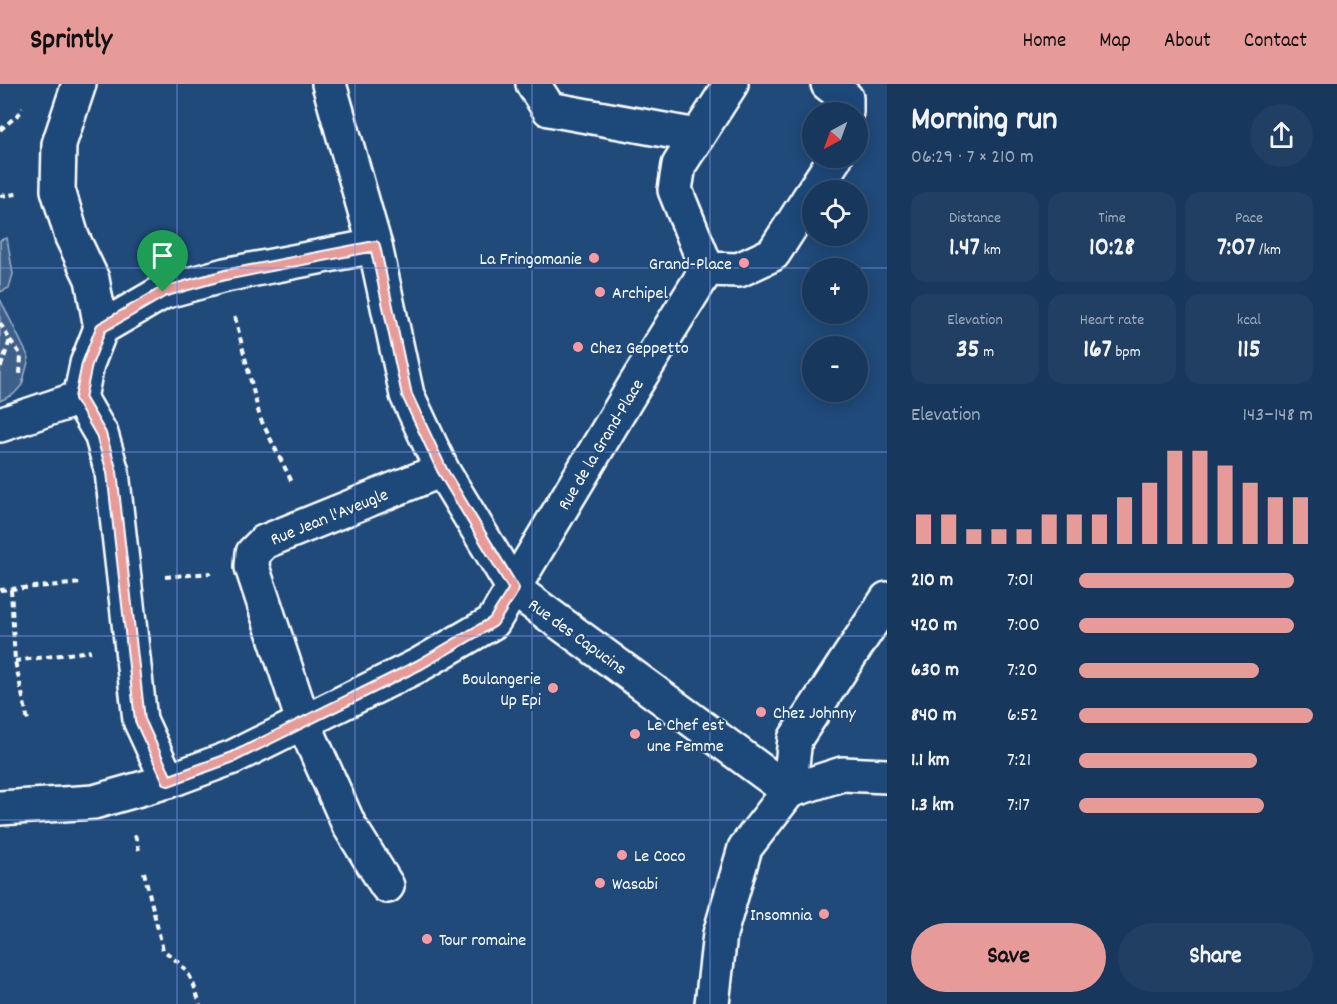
<!DOCTYPE html>
<html lang="en">
<head>
<meta charset="utf-8">
<style>
	:root { --surface:#17385c; --page:#203f62; --text:#f1f3f6; --muted:#9eacbb; --line:#365272; --accent:#e69b98 }
	body { margin:0; font-family:Dekko,sans-serif; background:var(--page); color:var(--text); height:100vh; display:flex; flex-direction:column; font-size:22px; white-space:nowrap }
	* { box-sizing:border-box; margin:0 }
	p { font-size:20px; color:var(--muted) }
	.icon { flex:none; width:33px; height:33px; fill:none; stroke:currentColor; stroke-width:2; stroke-linecap:round; stroke-linejoin:round }
	.map { position:relative; flex:1; overflow:hidden }
	.details { display:flex; flex-direction:column; background:var(--surface); width:450px }
	.details>* { flex:none }
	.needle { width:39px; rotate:221deg }
	.controls { position:absolute; left:802px; top:18px; display:grid; gap:12px }
	.controls a { display:grid; place-items:center; width:66px; height:66px; border-radius:50%; background:var(--surface); box-shadow:0 3px 15px #0003,0 0 0 2px var(--line); font-size:30px }
	.pin { position:absolute; display:grid; place-items:center; width:51px; height:51px; color:#fff; margin:-62px -26px; border-radius:50% 50% 50% 0; rotate:-45deg; box-shadow:0 0 6px #0007 }
	.pin .icon { rotate:45deg }
	.round { display:grid; place-items:center; flex:none; width:63px; height:63px; border-radius:32px; background:var(--page) }
	.headline { display:flex; align-items:center; justify-content:space-between; height:102px; padding:0 24px }
	h1 { font-size:33px; font-weight:700; line-height:45px }
	.metrics { display:grid; grid-template-columns:repeat(3,1fr); gap:9px; height:102px; padding:6px 24px }
	.metrics div { display:grid; align-content:center; border-radius:15px; background:var(--page); text-align:center }
	.metrics b { font-size:26px; font-weight:700 }
	.metrics small { font-size:16px; font-weight:400 }
	.metrics p { font-size:16px }
	.chart { height:168px; padding:12px 24px }
	.chart p { display:flex; justify-content:space-between }
	.chart svg { width:100%; height:108px; margin-top:6px; stroke:var(--accent); stroke-width:6 }
	.action { display:flex; gap:12px; margin-top:auto; padding:12px 24px }
	.action a { flex:1; height:69px; border-radius:36px; background:var(--accent); color:#111; font-size:24px; font-weight:700; line-height:69px; text-align:center }
	.action a+a { background:var(--page); color:var(--text) }
	ul { padding:0 24px; list-style:none; font-size:20px }
	li { display:grid; grid-template-columns:96px 72px 1fr; align-items:center; height:45px }
	li i { height:15px; border-radius:8px; background:var(--accent) }
	header { display:flex; align-items:center; gap:36px; box-sizing:border-box; height:84px; padding:0 30px; background:var(--accent); color:#111 }
	header strong { font-size:28px }
	nav { display:flex; gap:33px; margin-inline-start:auto; font-size:21px }
	main { display:flex; flex:1; min-height:0 }
	.map>svg:first-child { display:block }
	.green { fill:#3c618b; stroke:#9eb0c5; stroke-width:1.5 }
	.lines { fill:none; stroke-linecap:round; stroke-linejoin:round }
	.minor-casing { stroke:#fff; stroke-width:38 }
	.path { stroke:#fff; stroke-width:4; stroke-dasharray:6 4.5; stroke-linecap:butt }
	.minor { stroke:#1f4a7a; stroke-width:33 }
	.route-casing { stroke:#fff; stroke-width:12 }
	.route { stroke:#e69b98; stroke-width:8 }
	.grid { fill:none; stroke:#7795e8; stroke-width:1.5; stroke-opacity:0.55 }
	.poi-dot { fill:#ff9aa2; stroke:#1f4a7a; stroke-width:2 }
	.labels { text-anchor:middle; stroke-width:4.5; stroke-linejoin:round; paint-order:stroke }
	.poi-label { font-size:18px; fill:#fff; stroke:#1f4a7a; text-anchor:start }
	.street-label { font-size:18px; fill:#fff; stroke:#1f4a7a }
</style>
</head>
<body>
<header>
<strong>Sprintly</strong>
<nav><a>Home</a><a>Map</a><a>About</a><a>Contact</a></nav>
</header>
<main>
<div class="map">
<svg width="887" height="920" viewBox="0 0 887 920">
	<rect width="100%" height="100%" fill="#1f4a7a"/>
	<filter id="ink" filterUnits="userSpaceOnUse"><feTurbulence type="fractalNoise" baseFrequency=".0167" numOctaves="2"/><feDisplacementMap in="SourceGraphic" scale="12" xChannelSelector="R" yChannelSelector="G"/><feConvolveMatrix kernelMatrix="1 2 1 2 8 2 1 2 1" color-interpolation-filters="sRGB"/></filter>
	<g filter="url(#ink)">
		<g class="green">
			<path d="M7,154L13,190L9,204L0,208V156Z"/>
			<path d="M0,215L29,274L22,301L14,310L0,317Z"/>
		</g>
		<g class="lines">
			<defs>
				<g id="minor">
					<path d="M79,0L59,60L58,106L72,153L92,195L101,244"/>
					<path d="M329,0L375,162L407,311L442,386L514,505L789,707"/>
					<path d="M533,0L549,25L697,52"/>
					<path d="M731,0L679,81L675,106L707,185L739,186L773,170L813,108"/>
					<path d="M828,0L846,14V28"/>
					<path d="M814,106L835,74"/>
					<path d="M80,314L101,350L112,388L140,636L168,697"/>
					<path d="M80,314L87,280L101,244L163,208L225,191L375,162"/>
					<path d="M0,341L80,314"/>
					<path d="M789,707L842,690L887,692"/>
					<path d="M0,724L94,718L168,697L233,673L419,581L493,538L635,301L707,185"/>
					<path d="M387,802L349,741L304,640L252,483L253,469L264,458L442,386"/>
					<path d="M712,920L720,850L745,764L789,707L795,655L887,515"/>
				</g>
			</defs>
			<use href="#minor" class="minor-casing"/>
			<g class="path">
				<path d="M0,46L21,28L23,24"/>
				<path d="M0,112L17,110"/>
				<path d="M235,233L260,334L293,400"/>
				<path d="M0,239L10,256L0,285"/>
				<path d="M10,256L21,271L20,291"/>
				<path d="M165,493L211,489"/>
				<path d="M11,505L15,577L28,637"/>
				<path d="M0,506L83,499"/>
				<path d="M15,577L91,567"/>
				<path d="M135,751L139,766"/>
				<path d="M144,788L163,866C188,885 191,890 200,920"/>
			</g>
			<use href="#minor" class="minor"/>
		</g>
	</g>
	<g class="lines" filter="url(#ink)">
		<defs>
			<path id="route" d="M375,162L407,311L442,386L514,505L493,538L419,581L233,673L168,697L140,636L112,388L101,350L80,314L87,280L101,244L163,208L225,191Z"/>
		</defs>
		<use href="#route" class="route-casing"/>
		<use href="#route" class="route"/>
	</g>
	<path class="grid" d="M177,0V920M355,0V920M532,0V920M710,0V920M0,184H887M0,368H887M0,552H887M0,736H887"/>
	<g class="poi-dot">
		<circle cx="594" cy="174" r="6"/>
		<circle cx="744" cy="179" r="6"/>
		<circle cx="600" cy="208" r="6"/>
		<circle cx="578" cy="263" r="6"/>
		<circle cx="553" cy="604" r="6"/>
		<circle cx="761" cy="628" r="6"/>
		<circle cx="635" cy="650" r="6"/>
		<circle cx="622" cy="771" r="6"/>
		<circle cx="600" cy="799" r="6"/>
		<circle cx="824" cy="830" r="6"/>
		<circle cx="427" cy="855" r="6"/>
	</g>
	<g class="labels">
		<g class="poi-label">
			<text x="582" y="180" text-anchor="end">La Fringomanie</text>
			<text x="732" y="185" text-anchor="end">Grand-Place</text>
			<text x="612" y="214">Archipel</text>
			<text x="590" y="269">Chez Geppetto</text>
			<text x="541" y="600" text-anchor="end">Boulangerie<tspan x="541" dy="21">Up Epi</tspan></text>
			<text x="773" y="634">Chez Johnny</text>
			<text x="647" y="646">Le Chef est<tspan x="647" dy="21">une Femme</tspan></text>
			<text x="634" y="777">Le Coco</text>
			<text x="612" y="805">Wasabi</text>
			<text x="812" y="836" text-anchor="end">Insomnia</text>
			<text x="439" y="861">Tour romaine</text>
		</g>
		<g class="street-label">
			<text transform="translate(600 360) rotate(-59)" y="6">Rue de la Grand-Place</text>
			<text transform="translate(329 432) rotate(-22)" y="6">Rue Jean l'Aveugle</text>
			<text transform="translate(578 552) rotate(36)" y="6">Rue des Capucins</text>
		</g>
	</g>
</svg>
<div class="controls">
<a><svg class="needle" viewBox="-14 -14 28 28"><path d="M0-13l5 13h-10z" fill="#e53935"/><path d="M0 13l5-13h-10z" fill="#9eacbb"/></svg></a>
<a><svg class="icon" aria-label="locate" viewBox="0 0 24 24"><circle cx="12" cy="12" r="6"/><path d="M12 2v4M12 18v4M2 12h4M18 12h4"/></svg></a>
<a>+</a>
<a>−</a>
</div>
<div class="pin" style="left:163px;top:208px;background:#1e9e55"><svg class="icon" aria-label="arrive" viewBox="0 0 24 24"><path d="M6 21V4h12l-3 4 3 4H6"/></svg></div>
</div>
<section class="details">
<div class="headline"><div><h1>Morning run</h1><p>06:29 · 7 × 210 m</p></div><a class="round"><svg class="icon" aria-label="share" viewBox="0 0 24 24"><path d="M12 15V3M7 8l5-5 5 5M5 13v7h14v-7"/></svg></a></div>
<div class="metrics">
<div><p>Distance</p><b>1.47<small> km</small></b></div>
<div><p>Time</p><b>10:28</b></div>
<div><p>Pace</p><b>7:07<small> /km</small></b></div>
</div>
<div class="metrics">
<div><p>Elevation</p><b>35<small> m</small></b></div>
<div><p>Heart rate</p><b>167<small> bpm</small></b></div>
<div><p>kcal</p><b>115</b></div>
</div>
<div class="chart"><p><span>Elevation</span>143–148 m</p>
<svg viewBox="0 0 160 44" preserveAspectRatio="none"><path d="M5 44V32M15 44V32M25 44V38M35 44V38M45 44V38M55 44V32M65 44V32M75 44V32M85 44V25M95 44V19M105 44V6M115 44V6M125 44V12M135 44V19M145 44V25M155 44V25"/></svg>
</div>
<ul>
<li><b>210 m</b>7:01<i style="width:92%"></i></li>
<li><b>420 m</b>7:00<i style="width:92%"></i></li>
<li><b>630 m</b>7:20<i style="width:77%"></i></li>
<li><b>840 m</b>6:52<i style="width:100%"></i></li>
<li><b>1.1 km</b>7:21<i style="width:76%"></i></li>
<li><b>1.3 km</b>7:17<i style="width:79%"></i></li>
</ul>
<div class="action"><a>Save</a><a>Share</a></div>
</section>
</main>
</body>
</html>
